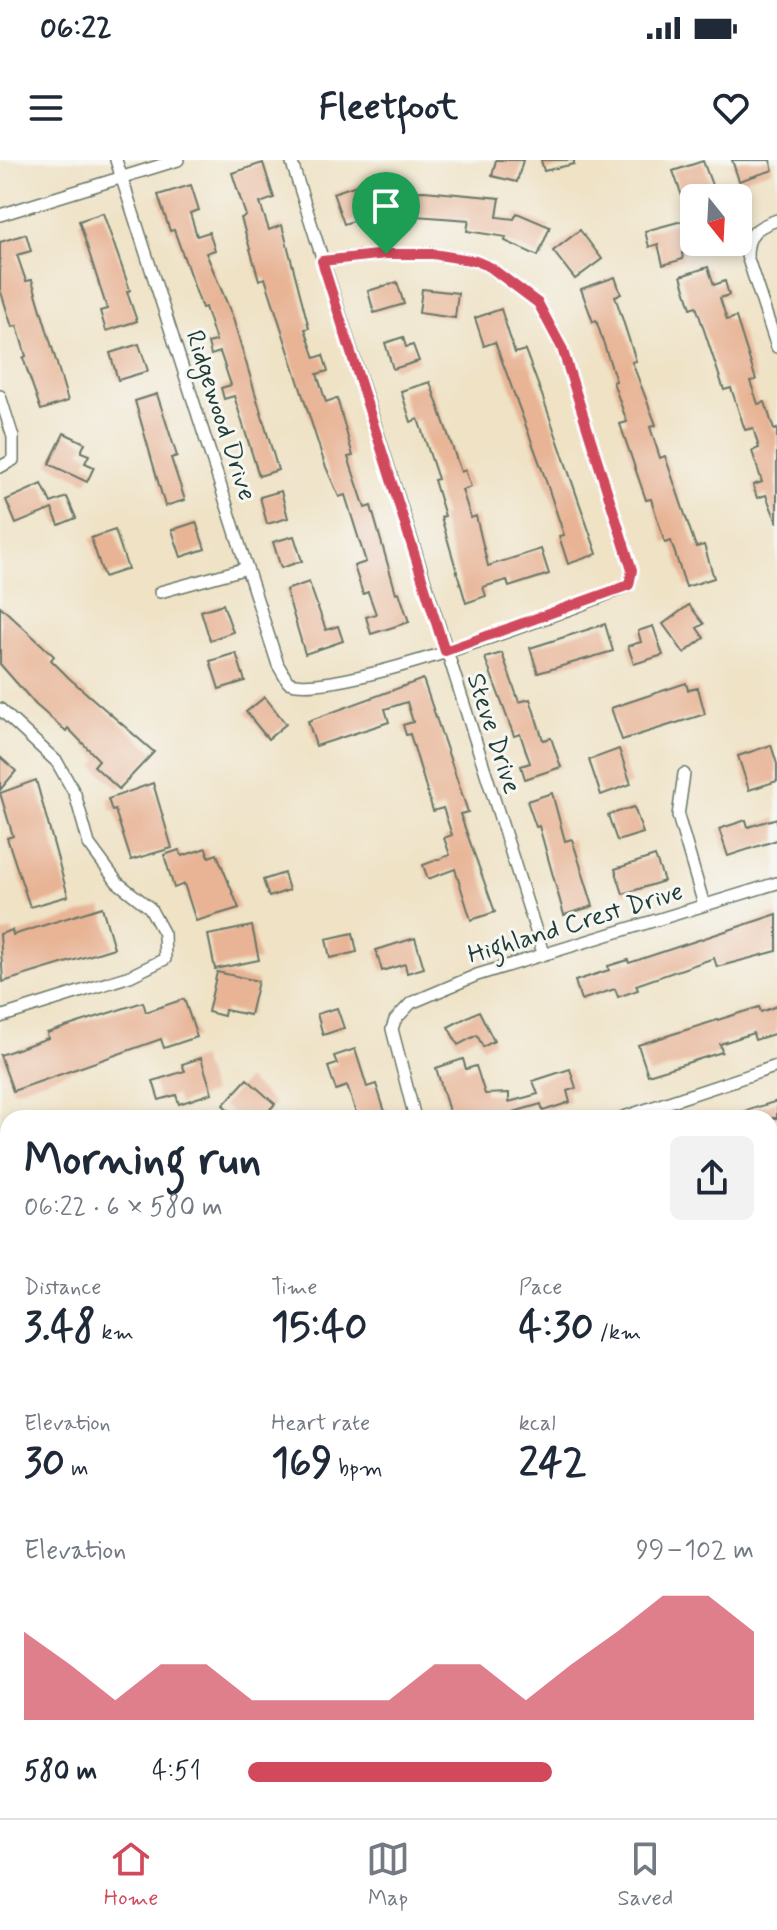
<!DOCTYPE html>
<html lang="en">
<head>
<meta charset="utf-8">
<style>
	:root { --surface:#fff; --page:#f2f2f3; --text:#1f2937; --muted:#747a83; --line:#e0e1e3; --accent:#d1495b }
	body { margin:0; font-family:Mynerve,sans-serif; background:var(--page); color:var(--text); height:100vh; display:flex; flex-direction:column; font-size:30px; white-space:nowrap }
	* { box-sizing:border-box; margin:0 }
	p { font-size:26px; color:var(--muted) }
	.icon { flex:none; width:44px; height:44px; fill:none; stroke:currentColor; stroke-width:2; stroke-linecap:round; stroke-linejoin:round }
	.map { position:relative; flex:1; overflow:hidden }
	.panel { position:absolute; left:0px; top:950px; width:778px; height:708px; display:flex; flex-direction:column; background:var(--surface); border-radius:24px 24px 0 0; box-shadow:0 4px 12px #0003 }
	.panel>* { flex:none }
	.needle { width:52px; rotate:162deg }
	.fabs { position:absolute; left:680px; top:24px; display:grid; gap:16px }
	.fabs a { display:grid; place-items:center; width:72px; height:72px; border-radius:12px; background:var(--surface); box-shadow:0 4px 12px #0003; font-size:40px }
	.pin { position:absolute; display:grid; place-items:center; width:68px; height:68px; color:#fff; margin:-82px -34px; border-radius:50% 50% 50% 0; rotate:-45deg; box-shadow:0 0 8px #0007 }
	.pin .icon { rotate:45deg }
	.round { display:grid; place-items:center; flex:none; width:84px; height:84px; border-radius:12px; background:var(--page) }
	.overview { display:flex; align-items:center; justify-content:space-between; height:136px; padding:0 24px }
	h1 { font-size:44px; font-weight:700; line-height:60px }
	.stats { display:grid; grid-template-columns:repeat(3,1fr); gap:12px; height:136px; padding:8px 24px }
	.stats div { display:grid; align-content:center }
	.stats b { font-size:40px; font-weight:700 }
	.stats small { font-size:22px; font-weight:400 }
	.stats p { font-size:22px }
	.chart { height:224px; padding:16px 24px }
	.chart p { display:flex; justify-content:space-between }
	.chart svg { width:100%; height:144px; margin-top:8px; fill:var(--accent); opacity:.7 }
	ul { padding:0 24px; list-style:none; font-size:26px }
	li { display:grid; grid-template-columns:128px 96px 1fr; align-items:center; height:60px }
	li i { height:20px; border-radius:10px; background:var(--accent) }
	.status { display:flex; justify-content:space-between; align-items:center; height:56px; padding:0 40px; background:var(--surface); direction:ltr }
	.status svg { height:22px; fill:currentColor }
	header { display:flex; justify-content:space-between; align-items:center; height:104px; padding:0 24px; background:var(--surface); font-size:36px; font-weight:700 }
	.dock { display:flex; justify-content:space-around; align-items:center; height:112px; border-top:2px solid var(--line); background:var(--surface); font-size:22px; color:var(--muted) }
	.dock a { display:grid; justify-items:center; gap:4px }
	.dock .current { color:var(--accent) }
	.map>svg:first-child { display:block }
	.building { fill:#e8b495 }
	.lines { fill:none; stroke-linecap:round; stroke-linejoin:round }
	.street-casing { stroke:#687767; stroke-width:14 }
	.secondary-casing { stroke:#687767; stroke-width:17 }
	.street { stroke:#fff; stroke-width:11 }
	.secondary { stroke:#f8e7c3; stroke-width:14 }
	.route-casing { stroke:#fff; stroke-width:16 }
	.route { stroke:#d1495b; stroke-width:10 }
	.labels { text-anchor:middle; stroke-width:6; stroke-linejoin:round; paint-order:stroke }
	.street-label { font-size:26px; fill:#1f3d34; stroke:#f6f6f2 }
</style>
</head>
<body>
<div class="status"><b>06:22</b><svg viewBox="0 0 49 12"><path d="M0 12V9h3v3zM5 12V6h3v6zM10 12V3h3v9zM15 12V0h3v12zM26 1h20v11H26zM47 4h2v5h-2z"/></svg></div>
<header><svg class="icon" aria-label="menu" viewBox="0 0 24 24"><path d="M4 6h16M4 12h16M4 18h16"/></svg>Fleetfoot<svg class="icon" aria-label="heart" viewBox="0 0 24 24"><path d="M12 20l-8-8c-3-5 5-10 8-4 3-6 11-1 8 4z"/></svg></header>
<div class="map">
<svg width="777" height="1658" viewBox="0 0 777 1658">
	<rect width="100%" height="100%" fill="#f6f6f2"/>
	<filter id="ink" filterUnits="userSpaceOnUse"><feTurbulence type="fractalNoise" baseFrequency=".0125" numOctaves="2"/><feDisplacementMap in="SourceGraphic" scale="16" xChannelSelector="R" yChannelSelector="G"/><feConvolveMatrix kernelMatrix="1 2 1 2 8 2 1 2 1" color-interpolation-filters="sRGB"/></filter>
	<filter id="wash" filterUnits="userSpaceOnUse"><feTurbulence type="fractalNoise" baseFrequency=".006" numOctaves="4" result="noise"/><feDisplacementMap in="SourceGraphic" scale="32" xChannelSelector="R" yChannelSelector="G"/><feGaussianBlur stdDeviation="1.8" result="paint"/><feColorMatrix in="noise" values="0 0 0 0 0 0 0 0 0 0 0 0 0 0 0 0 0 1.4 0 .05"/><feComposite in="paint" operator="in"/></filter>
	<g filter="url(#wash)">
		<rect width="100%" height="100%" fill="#efe2c5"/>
		<g id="blocks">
			<g class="building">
				<path d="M496,0H523L517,22L492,16Z"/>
				<path d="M541,0H574V4L544,11Z"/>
				<path d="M732,0H770L773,10L739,21Z"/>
				<path d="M703,1L713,28L683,39L673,11Z"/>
				<path d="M263,3L274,38L260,43L269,70L282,65L309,168L305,169L315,198L323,195L328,211L317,214L326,242L337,238L353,296L348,297L365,348L371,346L396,433L399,432L409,462L371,474L366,457L376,454L368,432L363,434L354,406L366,402L345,335L339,337L325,305L265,118L259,120L241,58L246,56L232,13Z"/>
				<path d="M366,22L369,34L424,31L500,38L497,57L514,59L517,53L550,67L538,96L505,81L506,77L467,71L469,60L416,56L417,61L382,62L381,41L355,49L359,59L344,64L333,33Z"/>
				<path d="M191,25L199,50L190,53L197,76L209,72L215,90L206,93L232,155L278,310L259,316L234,236L224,239L221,228L231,225L220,192L211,195L208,183L216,181L205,147L202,148L174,70L170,71L158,35Z"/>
				<path d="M103,53L130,130L127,132L137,161L106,171L100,151L107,149L79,61Z"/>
				<path d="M682,61L691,90L682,93L683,99L663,105L658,84L649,87L645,71Z"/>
				<path d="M580,70L602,99L575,119L553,91Z"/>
				<path d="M26,74L31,91L17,95L26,121L32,120L68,241L41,250L23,198L26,196L17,166L12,167L0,129V82Z"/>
				<path d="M708,107L714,125L725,121L729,135L720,138L727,160L736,157L756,220L750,221L758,244L765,242L774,270L777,269V363L766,335L757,338L753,325L762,322L752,291L759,288L753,268L745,270L731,228L724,230L696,146L691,148L681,116Z"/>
				<path d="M615,117L621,134L615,136L636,201L632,202L656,265L650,267L660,298L665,296L696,387L704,385L714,418L686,427L671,381L665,383L651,339L646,340L620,264L627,262L613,222L616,221L596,160L593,162L581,129Z"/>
				<path d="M397,122L404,144L374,153L368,131Z"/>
				<path d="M422,129L458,133L455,158L419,153Z"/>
				<path d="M501,149L515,193L525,190L542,235L597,394L568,404L559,376L564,375L544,315L495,182L484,186L475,158Z"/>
				<path d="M403,177L406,187L413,185L419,201L393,209L385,183Z"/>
				<path d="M139,184L148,211L118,220L110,193Z"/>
				<path d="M430,222L461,312L465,310L471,327L462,330L471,358L476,356L488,406L541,389L549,414L509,427L507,420L483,427L486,436L466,443L441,357L445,356L434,320L438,319L418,259L411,262L401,231Z"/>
				<path d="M157,234L177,296L171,298L185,340L165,346L135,241Z"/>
				<path d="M64,273L85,283L81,292L89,295L85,303L94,307L87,322L49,304Z"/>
				<path d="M42,324L51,343L67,337L76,358L59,365L52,349L16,364L6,340Z"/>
				<path d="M281,331L288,358L267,364L260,337Z"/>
				<path d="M196,362L205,389L181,397L172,370Z"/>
				<path d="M115,370L128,409L104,417L91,378Z"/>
				<path d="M294,376L302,401L281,408L273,382Z"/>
				<path d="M309,422L326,470L338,466L343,481L305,494L286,430Z"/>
				<path d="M223,444L233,472L210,480L201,451Z"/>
				<path d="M689,445L704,464L697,468L704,478L684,493L663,464Z"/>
				<path d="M0,446L54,496L51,500L69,518L154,592L119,629L94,606L99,600L68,568L66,571L36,545L0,504Z"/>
				<path d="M605,464L613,491L538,513L530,488Z"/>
				<path d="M653,466L663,495L634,504L628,486L641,482L638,471Z"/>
				<path d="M236,493L245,521L219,529L210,501Z"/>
				<path d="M502,493L519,542L530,539L543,580L551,578L561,607L525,619L521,606L530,603L520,574L514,576L485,498Z"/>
				<path d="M423,519L468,652L460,654L495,752L471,760L455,709L428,719L423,705L450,695L444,678L452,675L443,648L433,651L410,574L406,575L403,565L413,562L407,542L385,549L389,562L316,586L308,561Z"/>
				<path d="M686,523L688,530L698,528L705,554L622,580L611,548Z"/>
				<path d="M265,537L286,564L268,579L246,552Z"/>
				<path d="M771,585L777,604V621L749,630L738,596Z"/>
				<path d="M619,589L631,624L601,635L589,600Z"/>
				<path d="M0,597L16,611L0,630Z"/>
				<path d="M36,620L68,736L30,747L7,678L13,676L0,633Z"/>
				<path d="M153,623L172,688L131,700L115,650L112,651L108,639Z"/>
				<path d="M552,633L565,681L572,679L593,746L564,755L539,666L536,667L527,641Z"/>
				<path d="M634,647L643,673L617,681L608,655Z"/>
				<path d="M777,658V680L728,696L719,669L746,660L748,667Z"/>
				<path d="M206,688L209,697L217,694L239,748L196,761L184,724L174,728L164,695L179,690L182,696Z"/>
				<path d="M655,696L664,721L623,734L615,709Z"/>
				<path d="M284,713L289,730L269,737L263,720Z"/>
				<path d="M102,747L114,788L3,822L0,774L12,770L13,775Z"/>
				<path d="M777,754V791L717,807L714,798L636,825L638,830L618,837L615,829L581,840L575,821L609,810L608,806L628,800L629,803Z"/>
				<path d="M252,766L259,800L215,809L208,775Z"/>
				<path d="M353,773L357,792L330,798L326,779Z"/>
				<path d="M415,778L424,808L407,813L405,804L382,811L376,790Z"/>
				<path d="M217,812L258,821L250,855L225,850L224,856L208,852Z"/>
				<path d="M184,839L197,877L164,888L161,879L13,931L0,895L48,878L47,873L143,842L146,852Z"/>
				<path d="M777,846V873L755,880L753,873L720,884L722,892L648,915L638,885L759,847L761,852Z"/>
				<path d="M337,848L344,868L323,875L317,854Z"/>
				<path d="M479,851L494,881L483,887L477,875L458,885L448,867Z"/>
				<path d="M355,889L367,927L376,924L386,955L358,958L347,926L336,930L328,907L337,904L334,896Z"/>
				<path d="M201,898L212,933L179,944L176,935L159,940L153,921L185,911L182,904Z"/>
				<path d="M463,899L466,909L476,906L485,934L509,933V942L538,934L533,921L570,909L576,928L567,931L570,942L543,951L541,944L510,953V956L451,958L436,908Z"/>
				<path d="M247,919L275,944L262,958H237L223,945Z"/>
				<path d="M777,941V958H731L730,956Z"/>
			</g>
		</g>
	</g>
	<g filter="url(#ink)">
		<use href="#blocks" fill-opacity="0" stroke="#687767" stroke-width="2"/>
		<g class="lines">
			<defs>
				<g id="street">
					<path d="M116,0L278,505L288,522C331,541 578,448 629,425L632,410L562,188L538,143L490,107L476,101L433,94H386L322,101"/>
					<path d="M291,0L543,793"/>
					<path d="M0,55L178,0"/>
					<path d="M777,60C757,67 747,73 747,96L777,187"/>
					<path d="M0,236L13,277V300L0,307"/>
					<path d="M160,432L247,408"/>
					<path d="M0,549L57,602L75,634L89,684L117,722L150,748L164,774L165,799L130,816L0,857"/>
					<path d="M684,614L678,656L704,745"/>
					<path d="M415,958L392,869L395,860L411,843L477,815L777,723"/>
					<path d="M621,958L777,906"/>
					<path d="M770,1099L777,1096"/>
					<path d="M0,1163L8,1160"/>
					<path d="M770,1271L777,1269"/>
					<path d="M0,1350L8,1347"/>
					<path d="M770,1442L777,1440"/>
					<path d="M770,1612L777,1609"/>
					<path d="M248,1650L251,1658"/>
					<path d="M440,1650L443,1658"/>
					<path d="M627,1658L652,1650"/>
				</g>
				<g id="secondary">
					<path d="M0,1218L8,1248"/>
					<path d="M55,1650L58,1658"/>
				</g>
			</defs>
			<use href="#street" class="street-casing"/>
			<use href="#secondary" class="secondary-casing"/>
			<use href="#street" class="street"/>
			<use href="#secondary" class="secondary"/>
		</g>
	</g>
	<g class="lines" filter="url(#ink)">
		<defs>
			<path id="route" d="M386,94H433L476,101L490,107L538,143L562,188L632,410L629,425L445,491L322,101Z"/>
		</defs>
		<use href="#route" class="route-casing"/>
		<use href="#route" class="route"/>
	</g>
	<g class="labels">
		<g class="street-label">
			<text transform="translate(222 255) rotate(72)" y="9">Ridgewood Drive</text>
			<text transform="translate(495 573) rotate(72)" y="9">Steve Drive</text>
			<text transform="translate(575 762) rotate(-17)" y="9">Highland Crest Drive</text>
		</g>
	</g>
</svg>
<div class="fabs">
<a><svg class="needle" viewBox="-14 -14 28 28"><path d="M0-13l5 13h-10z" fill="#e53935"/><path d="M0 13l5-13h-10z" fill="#747a83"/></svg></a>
</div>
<div class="pin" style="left:386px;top:94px;background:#1e9e55"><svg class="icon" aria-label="arrive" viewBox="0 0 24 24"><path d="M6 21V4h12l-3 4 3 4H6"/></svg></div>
<section class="panel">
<div class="overview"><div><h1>Morning run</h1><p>06:22 · 6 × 580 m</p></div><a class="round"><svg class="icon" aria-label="share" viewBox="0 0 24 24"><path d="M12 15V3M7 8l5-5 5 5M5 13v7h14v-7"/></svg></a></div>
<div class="stats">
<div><p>Distance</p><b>3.48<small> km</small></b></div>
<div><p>Time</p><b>15:40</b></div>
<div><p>Pace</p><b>4:30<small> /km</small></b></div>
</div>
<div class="stats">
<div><p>Elevation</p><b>30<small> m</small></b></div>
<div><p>Heart rate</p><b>169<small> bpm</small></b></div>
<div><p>kcal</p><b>242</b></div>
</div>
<div class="chart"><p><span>Elevation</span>99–102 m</p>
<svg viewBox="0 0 160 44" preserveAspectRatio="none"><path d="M0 44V17L10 27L20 38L30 27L40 27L50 38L60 38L70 38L80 38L90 27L100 27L110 38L120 27L130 17L140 6L150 6L160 17V44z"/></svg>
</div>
<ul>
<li><b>580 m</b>4:51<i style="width:60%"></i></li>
</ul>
</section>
</div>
<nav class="dock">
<a class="current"><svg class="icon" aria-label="home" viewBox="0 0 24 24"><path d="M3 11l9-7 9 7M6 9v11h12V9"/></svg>Home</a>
<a><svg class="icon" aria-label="map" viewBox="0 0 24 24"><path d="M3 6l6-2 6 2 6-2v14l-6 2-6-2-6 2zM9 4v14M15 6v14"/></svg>Map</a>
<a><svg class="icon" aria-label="saved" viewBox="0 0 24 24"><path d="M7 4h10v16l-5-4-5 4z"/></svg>Saved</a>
</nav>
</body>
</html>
